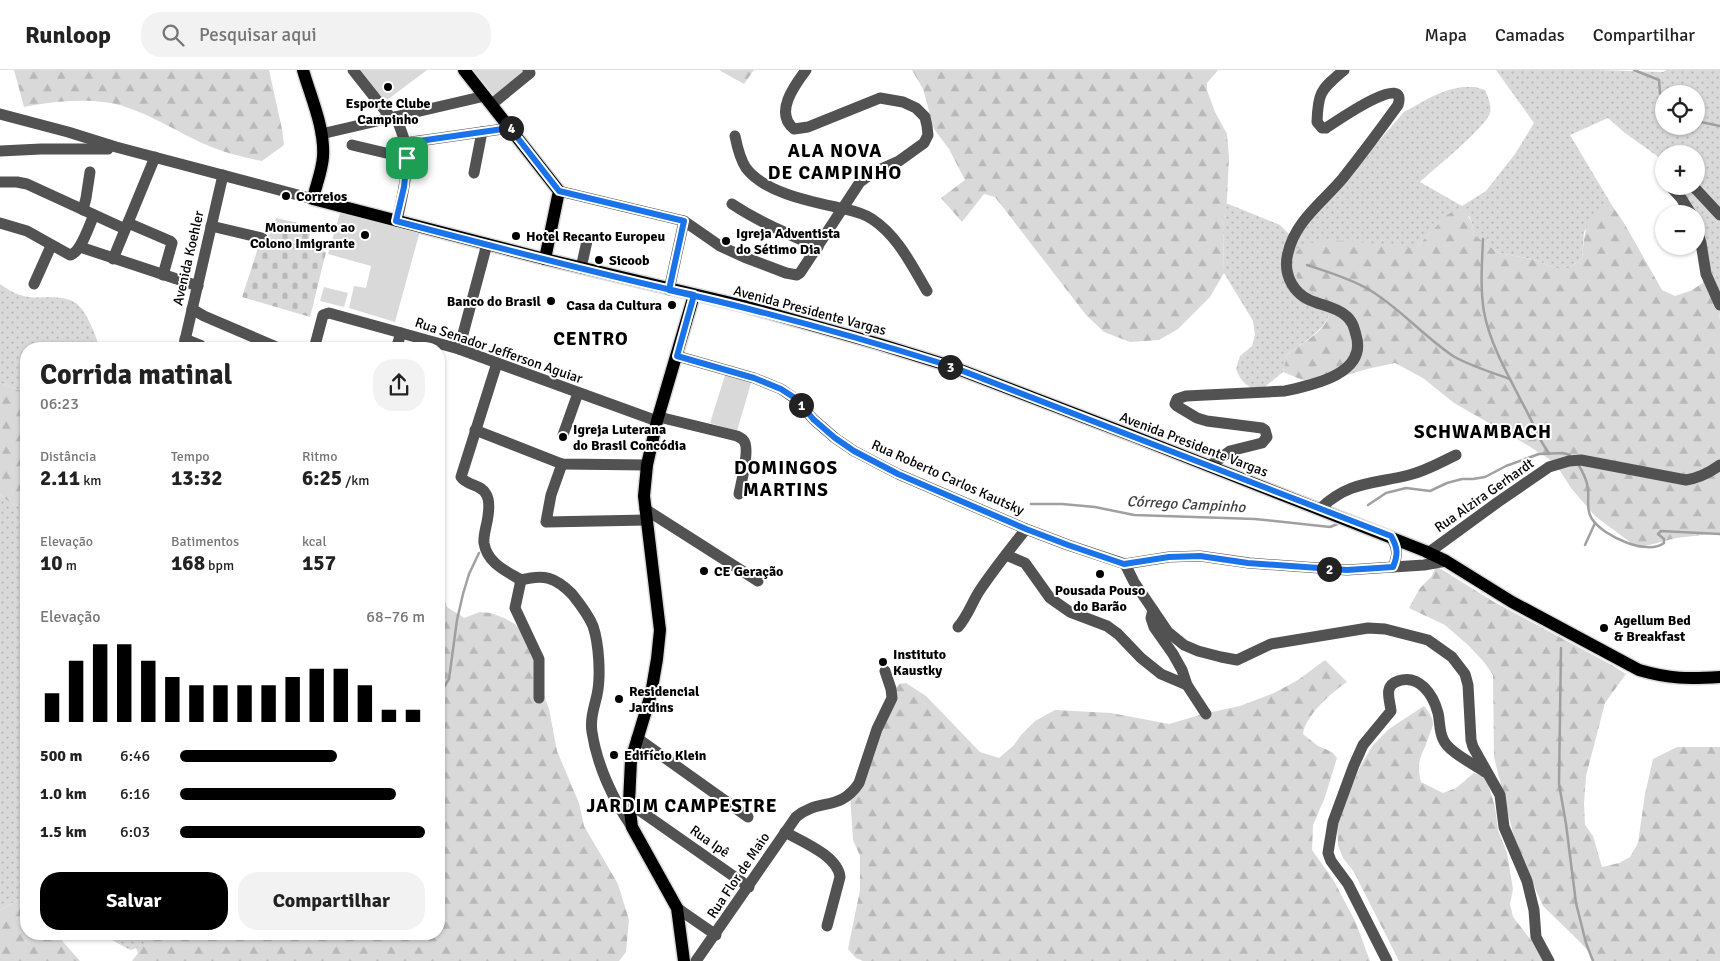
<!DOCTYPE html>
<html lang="pt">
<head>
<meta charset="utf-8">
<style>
	:root { --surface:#fff; --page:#f2f2f2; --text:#222; --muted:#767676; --line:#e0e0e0; --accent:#000 }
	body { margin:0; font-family:Signika,sans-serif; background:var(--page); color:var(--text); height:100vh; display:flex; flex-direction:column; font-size:19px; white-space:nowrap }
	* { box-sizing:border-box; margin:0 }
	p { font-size:16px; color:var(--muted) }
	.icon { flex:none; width:28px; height:28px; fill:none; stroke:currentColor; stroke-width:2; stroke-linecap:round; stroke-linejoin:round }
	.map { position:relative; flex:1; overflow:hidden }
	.side { position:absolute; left:20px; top:272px; width:425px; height:598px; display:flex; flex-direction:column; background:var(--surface); border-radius:20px; box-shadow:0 1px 4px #0004 }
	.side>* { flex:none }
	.tools { position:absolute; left:1655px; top:15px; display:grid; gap:10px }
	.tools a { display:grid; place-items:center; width:50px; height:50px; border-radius:50%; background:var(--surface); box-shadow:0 1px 4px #0004; font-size:25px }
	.pin { position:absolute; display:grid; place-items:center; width:42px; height:42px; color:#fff; margin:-21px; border-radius:10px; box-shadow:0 2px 8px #0006 }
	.km { position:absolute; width:25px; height:25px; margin:-12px; border-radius:50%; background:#222; color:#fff; font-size:14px; line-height:25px; text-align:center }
	.round { display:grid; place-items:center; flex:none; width:52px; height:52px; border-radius:20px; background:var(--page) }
	.overview { display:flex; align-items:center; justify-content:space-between; height:85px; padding:0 20px }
	h1 { font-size:28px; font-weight:800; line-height:38px }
	.metrics { display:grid; grid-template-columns:repeat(3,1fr); gap:8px; height:85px; padding:5px 20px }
	.metrics div { display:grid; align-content:center }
	.metrics b { font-size:21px; font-weight:800 }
	.metrics small { font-size:14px; font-weight:400 }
	.metrics p { font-size:14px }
	.chart { height:140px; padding:10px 20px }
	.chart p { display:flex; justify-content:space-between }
	.chart svg { width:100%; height:90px; margin-top:5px; stroke:var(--accent); stroke-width:6 }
	.primary-button { display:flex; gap:10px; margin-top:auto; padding:10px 20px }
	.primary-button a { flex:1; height:58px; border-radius:20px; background:var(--accent); color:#fff; font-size:20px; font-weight:800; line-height:58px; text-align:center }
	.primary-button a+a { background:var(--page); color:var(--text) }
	ul { padding:0 20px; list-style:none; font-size:16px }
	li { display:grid; grid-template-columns:80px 60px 1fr; align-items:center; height:38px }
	li i { height:12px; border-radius:6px; background:var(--accent) }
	header { display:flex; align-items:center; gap:30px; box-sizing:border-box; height:70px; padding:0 25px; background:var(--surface); border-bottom:1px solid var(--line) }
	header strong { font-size:24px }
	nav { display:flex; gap:28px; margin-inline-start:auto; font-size:18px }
	.search { width:350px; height:45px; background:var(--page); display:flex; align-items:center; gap:12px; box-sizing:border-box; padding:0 18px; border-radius:20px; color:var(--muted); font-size:19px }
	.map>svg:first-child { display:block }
	.grass { fill:url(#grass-dots); fill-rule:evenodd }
	.forest { fill:url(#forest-firs) }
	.cemetery { fill:url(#cemetery-stones) }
	.green { fill:#d9d9d9 }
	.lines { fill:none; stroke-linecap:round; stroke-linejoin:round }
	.stream { stroke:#a0a0a0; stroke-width:2.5 }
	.major-casing { stroke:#dbdbdb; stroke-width:15 }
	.minor { stroke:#525252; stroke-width:11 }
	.major { stroke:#000; stroke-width:12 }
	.route-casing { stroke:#fff; stroke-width:10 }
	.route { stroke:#1a73e8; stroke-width:6 }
	.poi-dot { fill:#000; stroke:#fff; stroke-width:2 }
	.labels { text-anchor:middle; stroke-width:4; stroke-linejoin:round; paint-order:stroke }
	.poi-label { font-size:14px; font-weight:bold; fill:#000; stroke:#fff; text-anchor:start }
	.street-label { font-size:14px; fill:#000; stroke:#fff }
	.water-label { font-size:15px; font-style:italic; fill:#414141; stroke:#fff }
	.district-label { font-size:19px; font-weight:bold; letter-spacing:1px; fill:#000; stroke:#fff }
</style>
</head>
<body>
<header>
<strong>Runloop</strong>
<div class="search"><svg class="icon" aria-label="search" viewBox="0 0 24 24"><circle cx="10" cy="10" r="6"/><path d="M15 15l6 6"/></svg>Pesquisar aqui</div>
<nav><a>Mapa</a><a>Camadas</a><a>Compartilhar</a></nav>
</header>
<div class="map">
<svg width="1720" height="891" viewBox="0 0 1720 891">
	<defs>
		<pattern id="grass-dots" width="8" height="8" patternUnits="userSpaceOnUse" patternTransform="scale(1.25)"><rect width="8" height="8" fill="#d9d9d9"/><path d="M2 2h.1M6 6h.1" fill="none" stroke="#b8b8b8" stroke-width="1.8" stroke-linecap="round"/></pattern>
		<pattern id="forest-firs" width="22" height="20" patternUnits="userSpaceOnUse" patternTransform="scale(1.25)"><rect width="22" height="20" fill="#d9d9d9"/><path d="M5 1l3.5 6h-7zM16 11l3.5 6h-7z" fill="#b8b8b8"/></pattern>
		<pattern id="cemetery-stones" width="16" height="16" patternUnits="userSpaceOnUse" patternTransform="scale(1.25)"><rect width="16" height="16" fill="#d9d9d9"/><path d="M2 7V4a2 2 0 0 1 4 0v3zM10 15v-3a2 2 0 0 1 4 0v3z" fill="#b8b8b8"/></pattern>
	</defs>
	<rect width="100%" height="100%" fill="#fff"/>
	<g class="grass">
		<path d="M1496,0H1598L1663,2L1666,0H1720V250L1718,234L1711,217L1703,213L1707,202L1696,156V144L1672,116H1696V84H1664V91L1625,63L1608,48L1570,65L1613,137H1603L1584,162L1582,188L1570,198H1555L1532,189L1499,183L1474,165L1472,153L1469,146L1431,162L1416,178H1403L1302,215C1308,219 1316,223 1322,227C1348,249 1300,273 1287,285L1283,302L1261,320C1247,318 1241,312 1236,299L1240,286L1252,276L1255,265L1253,251L1224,203L1223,156L1226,133L1280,155L1290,165L1352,102L1404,42L1431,27L1448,20L1462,17H1475L1485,20C1488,27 1492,36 1490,43C1485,58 1434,99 1420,112L1462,136L1486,121L1515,84L1534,53ZM1664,24H1696V56H1664Z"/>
		<path d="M0,214C6,218 13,223 20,225C37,231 58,223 74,232C86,238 96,266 100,279H26V323L0,313Z"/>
		<path d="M0,424C8,432 15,437 26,437V832L24,833L20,829L0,840Z"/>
		<path d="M109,864H163L141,877L130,880L112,870Z"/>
	</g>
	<g class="forest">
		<path d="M14,0H269L282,59L284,75L262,91C246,88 230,84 214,78C183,66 155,46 123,36C93,27 54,31 24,37Z"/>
		<path d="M719,0H754L744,14Z"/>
		<path d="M912,0H1218L1207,13V20L1215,42L1227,64L1229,87L1227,130L1223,156L1224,203L1210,227L1178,259L1159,270L1130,272L1104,262L1086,245L995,127L984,124L962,152L941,128L965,110L949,79L934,59L923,19Z"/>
		<path d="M1462,136L1472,153L1474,165L1499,183L1532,189L1555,198H1570L1582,188C1585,164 1583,154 1603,137H1613L1624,153L1662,220L1675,226L1690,221L1703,213L1711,217L1718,234L1720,250V463L1676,468L1638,478L1595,446L1571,418L1555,393L1529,376L1454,333L1423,308L1395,293L1367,299L1315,315L1283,302L1287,285C1299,274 1328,261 1329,243C1331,226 1309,224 1301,214C1296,207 1291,194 1295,185C1306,158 1391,178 1416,178L1447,145Z"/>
		<path d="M0,313L26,323V437C15,437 8,432 0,424Z"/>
		<path d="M1436,496L1494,532L1610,594L1626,604L1605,633L1586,706L1584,733L1585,755L1593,766L1602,797L1619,793L1630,787L1638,773L1645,724L1653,689L1677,677H1720V891H1593L1589,882L1580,872L1543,836L1516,775L1494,687L1493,605L1484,592L1468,575L1445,555L1409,538L1420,518L1432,506Z"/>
		<path d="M439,516L447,537L464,548L480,542L491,543L504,548L515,554L532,576L542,621L549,639L557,681L579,733L584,756L618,814L629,850L626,882L619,891H132L138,883L136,878L163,864H439Z"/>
		<path d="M1325,590L1347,612C1332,622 1305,646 1303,664L1318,676L1332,682L1337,688L1325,727L1313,755L1312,780L1334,811L1356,853L1370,891H863L856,888L848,879L860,820V786L853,770L850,724L880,640L899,614L906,613L926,626L980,682L999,688L1014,675L1021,665L1035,651L1055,640L1111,643L1169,654L1203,644L1240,636L1274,623L1298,610Z"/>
		<path d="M1424,636C1428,641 1433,647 1433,654C1433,657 1430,662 1429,666C1423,686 1415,689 1421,712L1443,723L1456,718L1474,703L1486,707L1495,737L1498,760L1507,783L1513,819L1510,834L1513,847L1534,874L1544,891H1399L1364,822L1354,802L1343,788L1338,775L1337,752L1361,695L1373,675L1389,659Z"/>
		<path d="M20,829L26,835V864H56L80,891H0V840Z"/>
	</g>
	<path class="cemetery" d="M276,148L312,156L307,176L326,182L310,247L242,227L259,175L271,163Z"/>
	<g class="green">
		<path d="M358,0H427L383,33Z"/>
		<path d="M473,0H525L495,27Z"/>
		<path d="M341,140L420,161L395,252L349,238L354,216L366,218L371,196L328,184Z"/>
		<path d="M324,217L348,223L344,237L320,231Z"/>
		<path d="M725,305L751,313L737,361L710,353Z"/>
	</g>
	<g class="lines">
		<g class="stream">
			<path d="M1634,0L1659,10L1660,23L1664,30"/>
			<path d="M1696,51L1720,56"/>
			<path d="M1483,169C1482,193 1480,218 1484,242C1492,285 1523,329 1540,369L1549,384"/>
			<path d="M1307,195C1328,202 1349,208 1368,219C1399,237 1423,266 1453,286C1470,296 1491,302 1510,309"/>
			<path d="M1578,394C1583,402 1587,410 1588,419C1589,429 1586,440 1592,449C1603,466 1647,486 1664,473V469L1658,464L1661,461L1720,464"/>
			<path d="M1031,434H1062L1095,437L1134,445L1255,449L1330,457L1340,453"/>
			<path d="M1368,435L1386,423L1406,418L1430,421L1447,413L1462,409H1473L1485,407L1506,396L1539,384L1563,383L1570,385"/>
			<path d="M1585,475L1595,453"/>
			<path d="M1561,578L1559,714L1566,754L1576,833L1586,873L1593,891"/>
			<path d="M439,625L449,609L457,550L463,524L469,504L479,483"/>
		</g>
		<defs>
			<g id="major">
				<path d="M303,0C311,28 325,58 323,87C322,101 316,115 313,129L545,189L744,236L879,274L950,296L1133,366L1425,481L1446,491L1512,532L1639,600C1670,609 1688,609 1720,607"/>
				<path d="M464,0L559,121L545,189"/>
				<path d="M684,891L677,838L632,757L629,733L631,690L651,624L657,589L660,560L644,426L647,395L657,351L694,225"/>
			</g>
		</defs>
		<use href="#major" class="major-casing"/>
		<g class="minor">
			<path d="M353,0L391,48"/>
			<path d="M492,34L530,3L528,0"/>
			<path d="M0,44L68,62L116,77L313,129"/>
			<path d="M396,47C401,60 407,74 407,89C407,110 401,130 397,151"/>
			<path d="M321,64L485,26"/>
			<path d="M735,66C737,76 740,89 746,98C764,122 808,131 836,137C848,140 862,142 872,149C898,166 912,196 927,221"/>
			<path d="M405,73L510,58"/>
			<path d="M352,75L407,88"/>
			<path d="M0,81L41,79H108"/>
			<path d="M1664,100V107"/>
			<path d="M474,103L482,62"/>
			<path d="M0,112H17L27,114L125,159"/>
			<path d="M1670,116L1681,128L1691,144"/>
			<path d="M1693,116L1720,145"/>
			<path d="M559,121L684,151L720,176L744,187L786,203L797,205L800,203L860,112L872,103L899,91L924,73L928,65L927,56L925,47L916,38L903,32L880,28L808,57L794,59C774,43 794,16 806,0"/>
			<path d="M732,134C759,152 788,164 818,177"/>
			<path d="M83,140L86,128L90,102"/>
			<path d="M0,153L27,161L70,185C81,183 89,155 94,145"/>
			<path d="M128,153L170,171L172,173L163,205"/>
			<path d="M211,156L262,168"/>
			<path d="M1696,156L1701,173L1706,204L1720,235"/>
			<path d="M80,177L198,216"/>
			<path d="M113,189L155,87"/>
			<path d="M581,198L587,171"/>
			<path d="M34,214L51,176"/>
			<path d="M669,220L684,151"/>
			<path d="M192,239L204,246L281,279"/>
			<path d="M185,269L200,275L204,279"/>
			<path d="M183,279L223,105"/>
			<path d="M314,279L323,245L329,243L459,279L657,351"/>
			<path d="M396,279L401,263"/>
			<path d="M459,279L487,174"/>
			<path d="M677,286L754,308L781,319L797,330L813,349L835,368L854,381L898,404L1026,459L1068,475L1125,494L1169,487L1200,486L1249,493L1347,500L1424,495L1446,491"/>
			<path d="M497,293L461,407C467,416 481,414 486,424C490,430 489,439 488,446C487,455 483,465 484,473C487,493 506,501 521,510"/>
			<path d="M659,347L737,366C741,368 742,368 744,371C750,379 741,414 739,424"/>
			<path d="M475,360L562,394L647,395"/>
			<path d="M563,365L578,323"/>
			<path d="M562,394L551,425L546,452L647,450"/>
			<path d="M1210,396L1230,381L1262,373L1267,367L1265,360L1262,358L1207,351L1197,348L1177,336L1175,334L1177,329L1186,326L1285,321C1312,315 1368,304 1356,265C1354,257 1352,250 1345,245C1332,234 1310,235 1298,222C1288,212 1284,197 1288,183C1295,151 1323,132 1343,108C1362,84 1380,60 1398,35C1409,0 1334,53 1326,58H1322L1317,52C1318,21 1321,20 1344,0"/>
			<path d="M645,439L758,511"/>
			<path d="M1320,439C1348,411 1374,414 1409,405C1426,401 1441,392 1456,385"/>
			<path d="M1391,467C1398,478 1398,485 1393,497"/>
			<path d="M1428,483L1498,432L1549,397L1569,391L1581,390L1686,410C1699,408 1709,403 1720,395"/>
			<path d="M1006,485L1025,493L1050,528L1070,542L1107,556L1118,564L1141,588L1161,604L1187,615"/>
			<path d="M1125,494L1134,512L1168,562L1184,575L1198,581L1221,587L1237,590L1271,574L1368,558L1385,559L1428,570L1452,587L1465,604L1468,615L1471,670L1473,677L1500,725L1504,757L1527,811L1534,840L1536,867L1549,891"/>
			<path d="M521,510C544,504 555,507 572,524C580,534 588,544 593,556C599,574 601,606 597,625C594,638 590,649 592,662C597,695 613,730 632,757"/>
			<path d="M521,510L515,538L539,589V628"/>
			<path d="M1153,540L1151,548L1154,557L1173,584L1182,600L1187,615L1206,644"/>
			<path d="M958,557C968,546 972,532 980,520C994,499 1010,479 1026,459"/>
			<path d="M637,668L748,747"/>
			<path d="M629,733L749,817"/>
			<path d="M785,762C803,772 838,786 840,807L827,856"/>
			<path d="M677,838L716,865"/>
			<path d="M696,891L796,747C818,728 840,742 859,713L877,659L892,628L891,619L885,601"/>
			<path d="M1387,891L1348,814L1331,791L1328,783L1333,752L1354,695L1363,675L1391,641C1390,630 1383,616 1398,611C1419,604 1433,624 1438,643C1440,651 1439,661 1443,669C1448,682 1474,694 1485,702"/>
		</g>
		<use href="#major" class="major"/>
	</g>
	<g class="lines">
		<defs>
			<path id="route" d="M407,88L404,117L396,151C495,177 594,203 694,225L677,286L754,308L781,319L798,330L813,349L835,368L854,381L898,404L1026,459L1068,475L1124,494L1169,487L1200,486L1248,493L1305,497L1347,500L1393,497C1398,485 1398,478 1391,466L950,296C857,267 764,241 669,220L684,151L559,121L510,58L405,73L407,88"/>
		</defs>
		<use href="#route" class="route-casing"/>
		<use href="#route" class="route"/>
	</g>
	<g class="poi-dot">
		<circle cx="388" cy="17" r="5"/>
		<circle cx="286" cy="126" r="5"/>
		<circle cx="365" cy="165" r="5"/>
		<circle cx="516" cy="166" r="5"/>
		<circle cx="726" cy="171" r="5"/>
		<circle cx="599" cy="190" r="5"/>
		<circle cx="551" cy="231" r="5"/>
		<circle cx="672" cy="235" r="5"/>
		<circle cx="563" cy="367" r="5"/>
		<circle cx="704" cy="501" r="5"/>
		<circle cx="1100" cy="504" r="5"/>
		<circle cx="1604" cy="558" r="5"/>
		<circle cx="883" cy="592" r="5"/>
		<circle cx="619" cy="629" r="5"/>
		<circle cx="614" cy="685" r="5"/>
	</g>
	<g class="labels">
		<g class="poi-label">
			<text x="388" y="38" text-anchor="middle">Esporte Clube<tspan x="388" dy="16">Campinho</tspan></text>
			<text x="296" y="131">Correios</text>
			<text x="355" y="162" text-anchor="end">Monumento ao<tspan x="355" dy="16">Colono Imigrante</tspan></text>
			<text x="736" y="168">Igreja Adventista<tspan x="736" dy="16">do Sétimo Dia</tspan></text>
			<text x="526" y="171">Hotel Recanto Europeu</text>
			<text x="609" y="195">Sicoob</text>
			<text x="541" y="236" text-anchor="end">Banco do Brasil</text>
			<text x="662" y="240" text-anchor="end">Casa da Cultura</text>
			<text x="573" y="364">Igreja Luterana<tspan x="573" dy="16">do Brasil Concódia</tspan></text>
			<text x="714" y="506">CE Geração</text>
			<text x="1100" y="525" text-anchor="middle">Pousada Pouso<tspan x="1100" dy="16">do Barão</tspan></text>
			<text x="1614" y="555">Agellum Bed<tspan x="1614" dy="16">&amp; Breakfast</tspan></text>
			<text x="893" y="589">Instituto<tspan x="893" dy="16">Kaustky</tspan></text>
			<text x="629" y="626">Residencial<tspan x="629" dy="16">Jardins</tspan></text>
			<text x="624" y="690">Edifício Klein</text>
		</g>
		<g class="street-label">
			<text transform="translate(188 188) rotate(-77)" y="5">Avenida Koehler</text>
			<text transform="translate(810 240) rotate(15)" y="5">Avenida Presidente Vargas</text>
			<text transform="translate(499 280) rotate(19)" y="5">Rua Senador Jefferson Aguiar</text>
			<text transform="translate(1194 374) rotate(21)" y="5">Avenida Presidente Vargas</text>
			<text transform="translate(948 407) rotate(24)" y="5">Rua Roberto Carlos Kautsky</text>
			<text transform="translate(1484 425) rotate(-35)" y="5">Rua Alzira Gerhardt</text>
			<text transform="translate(710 771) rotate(35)" y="5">Rua Ipê</text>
			<text transform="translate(738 805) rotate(-56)" y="5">Rua Flor de Maio</text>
		</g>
		<g class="water-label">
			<text transform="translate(1186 434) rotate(3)" y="5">Córrego Campinho</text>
		</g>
		<g class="district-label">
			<text x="835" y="87">ALA NOVA<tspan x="835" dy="22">DE CAMPINHO</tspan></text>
			<text x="591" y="275">CENTRO</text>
			<text x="1483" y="368">SCHWAMBACH</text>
			<text x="786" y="404">DOMINGOS<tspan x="786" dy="22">MARTINS</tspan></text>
			<text x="682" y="742">JARDIM CAMPESTRE</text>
		</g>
	</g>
</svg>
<div class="tools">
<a><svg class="icon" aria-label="locate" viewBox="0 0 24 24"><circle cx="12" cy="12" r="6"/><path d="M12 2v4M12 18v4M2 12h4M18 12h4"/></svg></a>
<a>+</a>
<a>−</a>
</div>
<div class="pin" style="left:407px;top:88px;background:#1e9e55"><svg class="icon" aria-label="arrive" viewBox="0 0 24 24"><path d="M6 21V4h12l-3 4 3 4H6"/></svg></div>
<b class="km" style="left:801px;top:335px">1</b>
<b class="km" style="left:1329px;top:499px">2</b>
<b class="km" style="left:950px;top:297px">3</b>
<b class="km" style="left:511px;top:58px">4</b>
<section class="side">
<div class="overview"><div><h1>Corrida matinal</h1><p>06:23</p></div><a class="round"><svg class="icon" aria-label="share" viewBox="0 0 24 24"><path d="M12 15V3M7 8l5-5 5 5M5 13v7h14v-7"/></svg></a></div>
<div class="metrics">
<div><p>Distância</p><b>2.11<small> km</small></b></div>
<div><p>Tempo</p><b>13:32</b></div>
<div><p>Ritmo</p><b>6:25<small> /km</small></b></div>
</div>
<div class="metrics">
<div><p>Elevação</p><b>10<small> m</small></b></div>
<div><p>Batimentos</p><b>168<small> bpm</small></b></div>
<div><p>kcal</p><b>157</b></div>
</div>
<div class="chart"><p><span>Elevação</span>68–76 m</p>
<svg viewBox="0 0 160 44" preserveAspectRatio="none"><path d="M5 44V30M15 44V14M25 44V6M35 44V6M45 44V14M55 44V22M65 44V26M75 44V26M85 44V26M95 44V26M105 44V22M115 44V18M125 44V18M135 44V26M145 44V38M155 44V38"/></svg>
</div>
<ul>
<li><b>500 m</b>6:46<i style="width:64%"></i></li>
<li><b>1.0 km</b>6:16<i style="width:88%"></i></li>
<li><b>1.5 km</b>6:03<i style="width:100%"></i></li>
</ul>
<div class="primary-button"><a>Salvar</a><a>Compartilhar</a></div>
</section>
</div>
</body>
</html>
